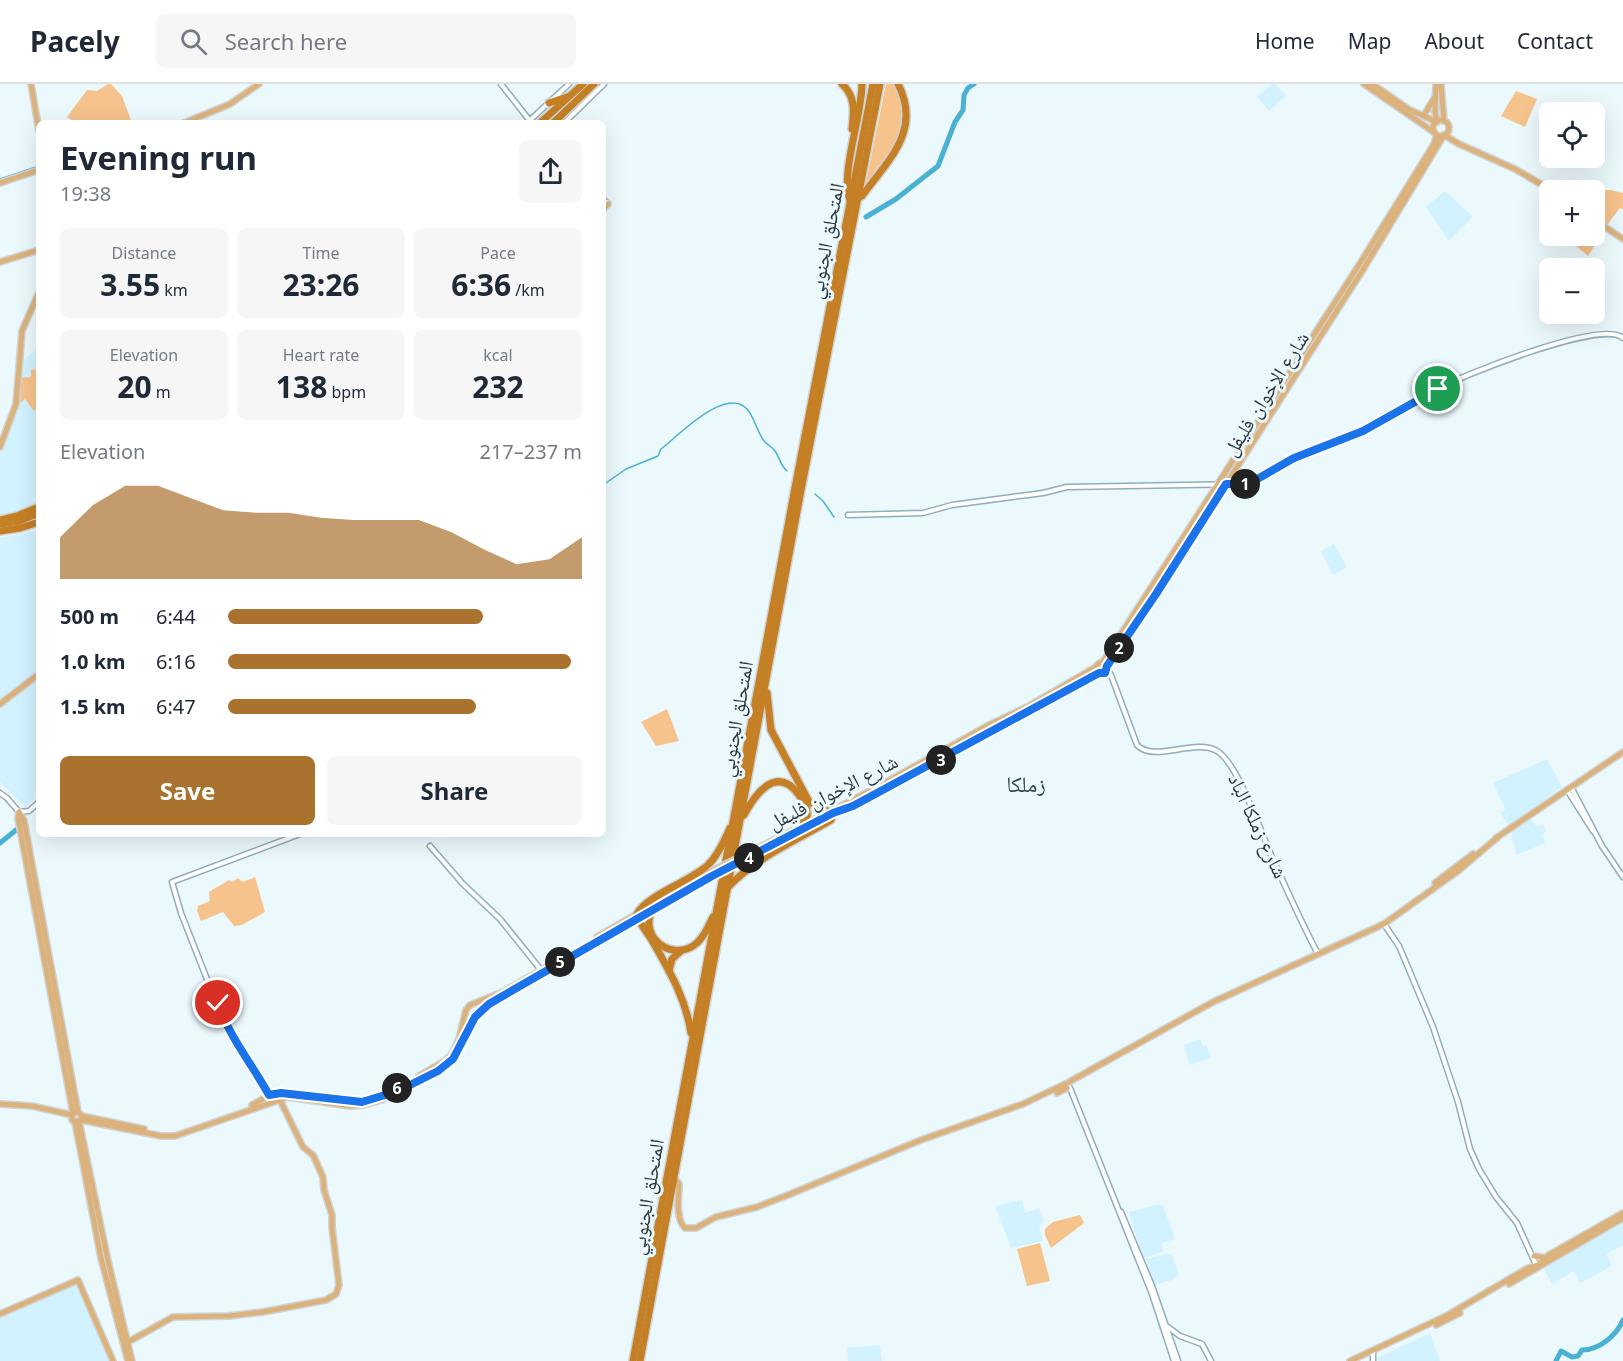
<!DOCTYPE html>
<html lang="en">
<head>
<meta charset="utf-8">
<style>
	:root { --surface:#fff; --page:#f6f6f7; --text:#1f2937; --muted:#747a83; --line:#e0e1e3; --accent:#aa722f }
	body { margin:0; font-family:"Noto Sans","Noto Naskh Arabic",sans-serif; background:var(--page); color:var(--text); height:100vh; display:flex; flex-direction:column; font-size:22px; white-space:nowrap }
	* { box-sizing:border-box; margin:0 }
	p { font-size:20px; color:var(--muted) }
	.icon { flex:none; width:33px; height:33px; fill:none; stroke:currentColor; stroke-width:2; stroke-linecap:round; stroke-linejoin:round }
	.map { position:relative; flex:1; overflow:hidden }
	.side { position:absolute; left:36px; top:36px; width:570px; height:717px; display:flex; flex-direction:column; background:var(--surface); border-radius:9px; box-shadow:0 6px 24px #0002 }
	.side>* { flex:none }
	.fabs { position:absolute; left:1539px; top:18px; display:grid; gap:12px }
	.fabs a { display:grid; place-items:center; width:66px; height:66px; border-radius:9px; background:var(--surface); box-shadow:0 6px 24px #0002; font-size:30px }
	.pin { position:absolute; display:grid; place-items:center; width:51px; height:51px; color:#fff; margin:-26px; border:3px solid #fff; border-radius:50%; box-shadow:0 2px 6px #0007 }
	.km { position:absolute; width:30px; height:30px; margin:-15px; border-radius:50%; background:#222; color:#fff; font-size:16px; line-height:30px; text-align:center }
	.round { display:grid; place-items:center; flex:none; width:63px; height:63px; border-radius:9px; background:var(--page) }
	.overview { display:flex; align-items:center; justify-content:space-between; height:102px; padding:0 24px }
	h1 { font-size:33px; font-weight:700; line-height:45px }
	.figures { display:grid; grid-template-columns:repeat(3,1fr); gap:9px; height:102px; padding:6px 24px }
	.figures div { display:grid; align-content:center; border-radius:9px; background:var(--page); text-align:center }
	.figures b { font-size:30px; font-weight:700 }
	.figures small { font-size:16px; font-weight:400 }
	.figures p { font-size:16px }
	.chart { height:168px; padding:12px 24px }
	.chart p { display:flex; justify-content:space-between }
	.chart svg { width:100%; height:108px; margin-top:6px; fill:var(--accent); opacity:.7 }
	.button { display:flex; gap:12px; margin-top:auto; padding:12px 24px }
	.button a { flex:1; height:69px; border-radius:9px; background:var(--accent); color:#fff; font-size:24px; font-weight:700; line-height:69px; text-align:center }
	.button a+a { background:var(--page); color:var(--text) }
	ul { padding:0 24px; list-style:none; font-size:20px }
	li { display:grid; grid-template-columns:96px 72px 1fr; align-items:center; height:45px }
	li i { height:15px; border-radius:8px; background:var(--accent) }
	header { display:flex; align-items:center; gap:36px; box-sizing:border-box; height:84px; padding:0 30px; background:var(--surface); border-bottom:2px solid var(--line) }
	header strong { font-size:28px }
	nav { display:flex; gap:33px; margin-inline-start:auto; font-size:21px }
	.search { width:420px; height:54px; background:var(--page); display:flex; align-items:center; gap:15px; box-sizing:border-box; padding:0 21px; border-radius:9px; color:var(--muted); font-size:22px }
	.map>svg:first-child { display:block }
	.built { fill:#d3f2ff }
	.green { fill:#f7c38c }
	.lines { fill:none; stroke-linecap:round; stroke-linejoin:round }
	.stream { stroke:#4ab1d3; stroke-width:1.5 }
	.river { stroke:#4ab1d3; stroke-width:5 }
	.minor-casing { stroke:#90aeb9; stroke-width:7 }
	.major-casing { stroke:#d0d3d4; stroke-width:8 }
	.highway-casing { stroke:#d0d3d4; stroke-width:10 }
	.minor { stroke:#fff; stroke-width:4 }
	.major { stroke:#dcb27c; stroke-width:5 }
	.highway { stroke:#c57f25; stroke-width:7 }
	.major-bridge-casing { stroke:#d0d3d4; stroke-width:8; stroke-linecap:butt }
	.major-bridge { stroke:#dcb27c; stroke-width:5 }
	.route-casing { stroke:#fff; stroke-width:12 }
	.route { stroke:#1a73e8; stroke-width:8 }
	.labels { text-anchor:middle; stroke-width:6; stroke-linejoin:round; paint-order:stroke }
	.street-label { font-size:20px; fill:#2a363b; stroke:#ebf8fc }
	.quarter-label { font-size:22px; fill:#2d4851; stroke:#ebf8fc }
</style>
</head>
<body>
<header>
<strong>Pacely</strong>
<div class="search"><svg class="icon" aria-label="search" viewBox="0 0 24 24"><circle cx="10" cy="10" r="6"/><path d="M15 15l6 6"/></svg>Search here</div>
<nav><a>Home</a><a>Map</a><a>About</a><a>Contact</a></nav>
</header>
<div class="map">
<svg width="1623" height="1277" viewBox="0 0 1623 1277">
	<rect width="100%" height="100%" fill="#ebf8fc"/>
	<g class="built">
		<path d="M1272,0H1275L1286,12L1269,27L1257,13Z"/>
		<path d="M1445,107L1473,133L1449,157L1426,123Z"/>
		<path d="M39,263V419L10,429L0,430V369L20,319V279Z"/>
		<path d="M39,446V711L25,723L0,698V454Z"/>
		<path d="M1334,460L1347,483L1333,491L1321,467Z"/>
		<path d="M1547,675L1562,703L1509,742L1500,729L1506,726L1493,699Z"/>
		<path d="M1531,734L1536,743L1542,740L1546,747L1542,750L1545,759L1516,771L1511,748Z"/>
		<path d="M1200,955L1203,962L1206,961L1211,974L1189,981L1184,961Z"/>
		<path d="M1022,1116L1025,1129L1039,1124L1044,1138L1039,1142L1043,1157L1011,1164L995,1122Z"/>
		<path d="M1156,1121H1163L1175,1155L1161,1159L1164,1167L1143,1174L1129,1128Z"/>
		<path d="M1623,1137V1161L1606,1170L1612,1182L1580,1199L1574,1187L1552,1200L1543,1183Z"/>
		<path d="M1167,1170L1172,1172L1179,1190L1172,1196L1154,1201L1146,1175Z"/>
		<path d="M77,1200L110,1277H0V1233Z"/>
		<path d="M1430,1249L1440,1277H1378L1377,1274Z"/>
		<path d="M880,1261L882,1277H848L847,1264Z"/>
	</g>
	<g class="green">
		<path d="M108,0H111L122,12L132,39H76L67,33L87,6L97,7Z"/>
		<path d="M886,0H896C915,45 891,68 865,103Z"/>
		<path d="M1516,7L1537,15L1525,43L1501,32Z"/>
		<path d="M1579,106H1611L1623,109V125L1620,124L1612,134L1588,172L1564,152H1594V106Z"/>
		<path d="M37,285L39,324L34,327L25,315L20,319V294L31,293V286Z"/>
		<path d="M667,625L679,657L656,662L641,638Z"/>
		<path d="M255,793L265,828L242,841L234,842L223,828L201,837L197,827L198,822L210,817L209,808L229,796L232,798L238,794L243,798Z"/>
		<path d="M1080,1131L1084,1139L1051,1164L1045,1151V1145L1053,1138Z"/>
		<path d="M1040,1159L1050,1197L1027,1202L1017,1165Z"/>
	</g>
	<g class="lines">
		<g class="stream">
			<path d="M0,95L39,82"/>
			<path d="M603,401L626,385L658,372L661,365C678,352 725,302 747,325C755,334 757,349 765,358C768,361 772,363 775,367C780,374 780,381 787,387"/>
			<path d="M815,410L823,417L834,433"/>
		</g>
		<g class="river">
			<path d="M866,133L896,115L938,82L955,38L963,26L964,11L968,4L974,0"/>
			<path d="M0,759L16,746"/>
			<path d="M1556,1277L1561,1267L1572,1273L1578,1272L1582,1266C1599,1266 1616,1252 1623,1236"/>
		</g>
		<defs>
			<g id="minor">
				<path d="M501,0L530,37"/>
				<path d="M527,39L569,0"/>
				<path d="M564,39L604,0"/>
				<path d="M603,115L608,120"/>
				<path d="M848,431L923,429L952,421L1043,409L1067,403L1245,400C1263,394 1276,382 1293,374C1315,365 1339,358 1361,348C1387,335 1412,319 1437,305C1464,291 1602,235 1623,254"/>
				<path d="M1107,586L1111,591L1137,661C1154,679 1195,654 1217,667C1237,678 1261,748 1271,771C1286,804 1301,838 1318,870"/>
				<path d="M1571,703L1602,762L1623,793"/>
				<path d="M1567,706L1593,747"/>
				<path d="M0,709L7,714L19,728L29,727L39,718"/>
				<path d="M430,762L463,800L500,835L541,886"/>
				<path d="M1384,840L1399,862L1433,943L1458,1018L1470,1065L1479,1085L1496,1113L1517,1139L1537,1183"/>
				<path d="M1070,1004L1152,1210L1174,1277"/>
				<path d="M269,1011L223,936L181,829L172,798L300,750"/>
				<path d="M1121,1128L1152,1202L1178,1277"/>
				<path d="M1164,1243H1168L1180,1252L1202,1260L1211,1277"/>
				<path d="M1373,1277V1267"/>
			</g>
			<g id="major">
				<path d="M31,0L39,47"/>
				<path d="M1364,0L1435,49"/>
				<path d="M1372,0L1410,26L1437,38"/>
				<path d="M1436,0L1435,28L1437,38"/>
				<path d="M1441,0L1444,37"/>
				<path d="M1424,31L1435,13"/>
				<circle cx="1441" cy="44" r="8"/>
				<path d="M184,39L230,20L259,0"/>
				<path d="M0,99L39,86"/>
				<path d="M603,125L608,120"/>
				<path d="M1594,136L1623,155"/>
				<path d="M0,178L39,166"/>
				<path d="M0,363L16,320L22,247L39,208"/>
				<path d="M1103,578L1359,181L1434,60L1437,51"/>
				<circle cx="1102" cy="584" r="5.5"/>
				<path d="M1107,581L1156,510L1364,184L1444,51L1459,60L1515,85L1551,106"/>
				<path d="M0,620L39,590"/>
				<path d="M840,727L853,722L903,696L1099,589"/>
				<path d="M19,728L24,737L78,1028"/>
				<path d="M19,728L18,734L73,1029"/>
				<path d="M1496,754L1623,668"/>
				<path d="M748,769L874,705L989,641L1029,622L1096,583"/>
				<path d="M750,773L831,730"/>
				<path d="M1435,799L1473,770"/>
				<path d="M597,853L710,788"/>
				<path d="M419,992L445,977L452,970L459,955L466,926L470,921L503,908L550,881"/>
				<path d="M1069,998L1213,918L1384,840L1458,787L1498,753"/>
				<path d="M1057,1009L1067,1004"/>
				<path d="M0,1020L32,1022L72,1031"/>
				<path d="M252,1021L274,1009L294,1010"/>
				<path d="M82,1032L144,1045"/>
				<path d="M81,1036L82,1032L79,1029L76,1028L72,1031V1036L75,1038L81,1036L161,1052H175L288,1013L350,1022L364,1021L382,1016L448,979L460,963L472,938L489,920L712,792"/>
				<path d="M79,1037L108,1177L132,1277"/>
				<path d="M75,1038L101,1174L128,1277"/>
				<path d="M675,1095L679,1100C679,1113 675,1134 685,1144H696L716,1133L757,1123L788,1111L921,1056L1023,1020L1065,1000"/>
				<path d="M1534,1172L1545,1174"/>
				<path d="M1509,1200L1623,1134"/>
				<path d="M0,1230L78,1196L113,1277"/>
				<path d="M1436,1241L1460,1229"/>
				<path d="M128,1258L173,1233L229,1232L263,1228L326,1216L336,1210L339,1201L332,1143V1131L324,1106L323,1093L313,1071L303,1063L279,1014"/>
				<path d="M1350,1277L1448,1231L1528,1184L1538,1181L1549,1171L1623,1129"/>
			</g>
			<g id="highway">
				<path d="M842,0C856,13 854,27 852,45"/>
				<path d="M549,19L567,13"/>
				<path d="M540,39L583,0"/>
				<path d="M553,39L594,0"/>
				<path d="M857,114L862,112C888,76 922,47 898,0"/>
				<path d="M850,116C840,90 862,32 862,0"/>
				<path d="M0,436L17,432L39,423"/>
				<path d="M0,440L19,437L39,429"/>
				<path d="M0,447L20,444L39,438"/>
				<path d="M767,609L771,646L808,716L815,723L832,726"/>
				<path d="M744,731C755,710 777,680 799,711C804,718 808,724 807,732L797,743"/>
				<path d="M728,803C757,773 795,757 831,736L833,729"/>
				<path d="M652,826C638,855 675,880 698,858C705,851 709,841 713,833"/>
				<path d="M669,887L672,875L681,867"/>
				<path d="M691,949C686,915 670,888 653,858C648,849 639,840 637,830C647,811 691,797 708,781C718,771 724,757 730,744"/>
				<path d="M633,1277L795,404L873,0"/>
				<path d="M640,1277L801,406L880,0"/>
			</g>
		</defs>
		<use href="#minor" class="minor-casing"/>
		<use href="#major" class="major-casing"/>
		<use href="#highway" class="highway-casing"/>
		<use href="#minor" class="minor"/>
		<use href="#major" class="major"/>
		<use href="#highway" class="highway"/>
		<defs>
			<g id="major-bridge">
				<path d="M710,788L748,769"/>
				<path d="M712,792L750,773"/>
			</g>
		</defs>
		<use href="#major-bridge" class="major-bridge-casing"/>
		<use href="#major-bridge" class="major-bridge"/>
	</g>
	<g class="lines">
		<defs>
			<path id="route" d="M218,919C229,953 252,980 269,1011L281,1009L362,1018L385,1011L402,1001L404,1004L438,987L453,975L475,933L489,920L501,913L712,792L833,729L853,722L1099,589H1105L1107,582L1156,510L1226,400H1245L1252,398L1294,374L1363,347L1438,305"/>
		</defs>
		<use href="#route" class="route-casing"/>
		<use href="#route" class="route"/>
	</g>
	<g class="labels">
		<g class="street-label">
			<text transform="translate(826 157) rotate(-79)" y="7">المتحلق الجنوبي</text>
			<text transform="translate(1266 310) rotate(-58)" y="7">شارع الإخوان فليفل</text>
			<text transform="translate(736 635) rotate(-80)" y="7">المتحلق الجنوبي</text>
			<text transform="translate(833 708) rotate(-27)" y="7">شارع الإخوان فليفل</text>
			<text transform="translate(1258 742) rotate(65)" y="7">شارع زملكا الباد</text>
			<text transform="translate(647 1113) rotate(-80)" y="7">المتحلق الجنوبي</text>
		</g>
		<g class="quarter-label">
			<text x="1026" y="708">زملكا</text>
		</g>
	</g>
</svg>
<div class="fabs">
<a><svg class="icon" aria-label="locate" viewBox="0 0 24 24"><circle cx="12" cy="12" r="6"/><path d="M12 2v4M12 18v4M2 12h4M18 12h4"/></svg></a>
<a>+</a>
<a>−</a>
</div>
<div class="pin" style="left:1438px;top:305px;background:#1e9e55"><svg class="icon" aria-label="arrive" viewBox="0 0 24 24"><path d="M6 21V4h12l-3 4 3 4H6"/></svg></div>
<div class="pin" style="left:218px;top:919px;background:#d93025"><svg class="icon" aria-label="check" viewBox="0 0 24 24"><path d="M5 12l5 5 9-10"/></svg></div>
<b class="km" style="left:1245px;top:400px">1</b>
<b class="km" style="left:1119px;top:564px">2</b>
<b class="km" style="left:941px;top:676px">3</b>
<b class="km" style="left:749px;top:774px">4</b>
<b class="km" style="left:560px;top:878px">5</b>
<b class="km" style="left:397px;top:1004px">6</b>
<section class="side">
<div class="overview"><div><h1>Evening run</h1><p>19:38</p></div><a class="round"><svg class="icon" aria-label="share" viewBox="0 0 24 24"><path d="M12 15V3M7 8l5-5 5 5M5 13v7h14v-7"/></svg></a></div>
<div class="figures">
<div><p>Distance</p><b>3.55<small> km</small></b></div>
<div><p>Time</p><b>23:26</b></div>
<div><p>Pace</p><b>6:36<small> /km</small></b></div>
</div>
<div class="figures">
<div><p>Elevation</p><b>20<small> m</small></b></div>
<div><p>Heart rate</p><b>138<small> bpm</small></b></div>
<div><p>kcal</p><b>232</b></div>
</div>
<div class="chart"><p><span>Elevation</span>217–237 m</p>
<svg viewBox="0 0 160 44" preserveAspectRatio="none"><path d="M0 44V27L10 14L20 6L30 6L40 11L50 16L60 17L70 17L80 19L90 20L100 20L110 20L120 25L130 32L140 38L150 36L160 27V44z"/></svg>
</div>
<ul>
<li><b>500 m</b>6:44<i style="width:72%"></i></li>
<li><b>1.0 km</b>6:16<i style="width:97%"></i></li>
<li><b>1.5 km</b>6:47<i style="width:70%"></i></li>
</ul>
<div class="button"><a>Save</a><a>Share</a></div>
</section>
</div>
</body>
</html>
